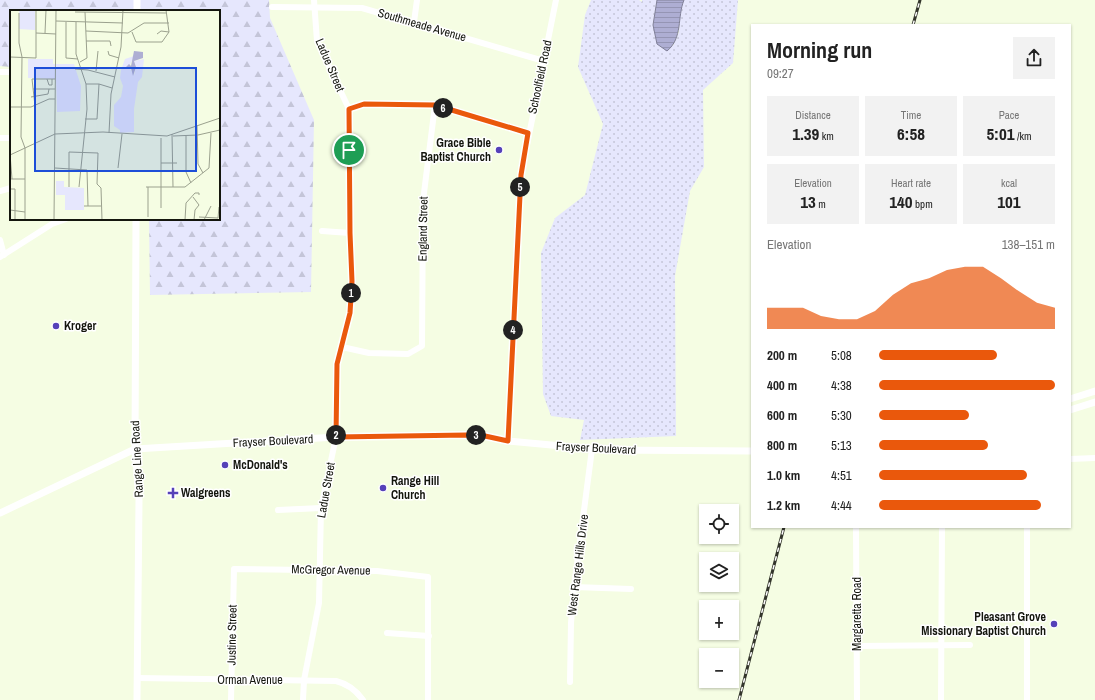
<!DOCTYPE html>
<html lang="en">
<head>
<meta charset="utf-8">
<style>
	:root { --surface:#fff; --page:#f2f2f2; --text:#222; --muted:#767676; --accent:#ea580c }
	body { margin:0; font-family:"Archivo Narrow",sans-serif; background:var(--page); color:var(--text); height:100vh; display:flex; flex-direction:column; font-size:15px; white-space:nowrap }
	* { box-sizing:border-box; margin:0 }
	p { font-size:13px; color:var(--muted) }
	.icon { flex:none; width:22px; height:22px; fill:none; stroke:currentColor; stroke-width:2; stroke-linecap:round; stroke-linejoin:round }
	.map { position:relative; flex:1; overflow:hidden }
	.sheet { position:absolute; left:751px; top:24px; width:320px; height:504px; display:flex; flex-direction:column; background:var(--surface); border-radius:0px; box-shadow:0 1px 3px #0004 }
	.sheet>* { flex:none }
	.controls { position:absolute; left:699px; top:504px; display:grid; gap:8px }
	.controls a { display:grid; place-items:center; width:40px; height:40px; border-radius:0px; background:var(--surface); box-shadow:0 1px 3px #0004; font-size:20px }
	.pin { position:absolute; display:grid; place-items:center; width:34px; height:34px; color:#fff; margin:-17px; border:2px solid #fff; border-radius:50%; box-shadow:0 1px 4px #0007 }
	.km { position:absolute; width:20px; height:20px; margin:-10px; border-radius:50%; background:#222; color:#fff; font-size:11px; line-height:20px; text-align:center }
	.round { display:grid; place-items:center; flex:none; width:42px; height:42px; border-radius:0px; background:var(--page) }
	.head { display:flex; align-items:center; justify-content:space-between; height:68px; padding:0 16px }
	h1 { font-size:22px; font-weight:700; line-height:30px }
	.figures { display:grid; grid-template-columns:repeat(3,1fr); gap:6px; height:68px; padding:4px 16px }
	.figures div { display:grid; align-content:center; border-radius:0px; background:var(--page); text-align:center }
	.figures b { font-size:17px; font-weight:700 }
	.figures small { font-size:11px; font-weight:400 }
	.figures p { font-size:11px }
	.chart { height:112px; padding:8px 16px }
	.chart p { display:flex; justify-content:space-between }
	.chart svg { width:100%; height:72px; margin-top:4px; fill:var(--accent); opacity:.7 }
	ul { padding:0 16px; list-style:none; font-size:13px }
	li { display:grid; grid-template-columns:64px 48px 1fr; align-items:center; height:30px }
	li i { height:10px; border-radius:5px; background:var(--accent) }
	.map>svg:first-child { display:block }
	.grass { fill:url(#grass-dots) }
	.forest { fill:url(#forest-firs) }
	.water { fill:url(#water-rules); stroke:#808098 }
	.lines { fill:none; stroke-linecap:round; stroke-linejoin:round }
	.minor { stroke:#fff; stroke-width:6 }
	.major { stroke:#fff; stroke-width:7 }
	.rail-casing { stroke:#33352b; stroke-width:3 }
	.rail { stroke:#fff; stroke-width:1.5; stroke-dasharray:4.5; stroke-linecap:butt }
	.route-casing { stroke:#fff; stroke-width:8 }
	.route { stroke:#ea580c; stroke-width:5 }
	.poi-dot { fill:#5541b9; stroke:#fff; stroke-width:1.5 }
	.labels { text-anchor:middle; stroke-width:3; stroke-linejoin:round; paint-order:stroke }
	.street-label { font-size:12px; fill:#14160e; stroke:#fff }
	.poi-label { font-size:12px; font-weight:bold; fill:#14160e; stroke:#fff; text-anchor:start }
	.inset-road { fill:none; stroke:#9ba18e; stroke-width:1 }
	.view { fill:#1d4ed8; fill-opacity:0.15; stroke:#1d4ed8; stroke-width:2 }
	.inset-edge { fill:none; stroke:#14160e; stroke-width:2 }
</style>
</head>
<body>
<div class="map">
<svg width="1095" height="700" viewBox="0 0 1095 700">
	<defs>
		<pattern id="grass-dots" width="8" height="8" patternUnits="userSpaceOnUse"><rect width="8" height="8" fill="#e6e7fd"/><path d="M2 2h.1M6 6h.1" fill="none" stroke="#c4c5d8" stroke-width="1.8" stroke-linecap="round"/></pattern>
		<pattern id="forest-firs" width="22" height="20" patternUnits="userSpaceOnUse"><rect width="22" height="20" fill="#e6e7fd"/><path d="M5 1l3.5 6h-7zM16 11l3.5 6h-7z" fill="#c4c5d8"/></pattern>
		<pattern id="water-rules" width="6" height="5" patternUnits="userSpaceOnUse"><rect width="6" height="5" fill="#aeaed3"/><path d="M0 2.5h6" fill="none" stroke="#9595b4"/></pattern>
	</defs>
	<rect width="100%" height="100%" fill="#f5fde3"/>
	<path class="grass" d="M591,0H639L642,2V0H657L653,25L673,46L679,32L680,9L684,0H738L733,63L703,90L704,167L690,191L675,276L676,436L580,440L584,420L551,416L543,394L541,253L555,218L585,195L603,124L578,67L585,15Z"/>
	<path class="forest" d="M0,0H269L270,18L314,120L311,292L150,295L149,219H219V11H11V67L0,66Z"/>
	<path class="water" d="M657,0H684C677,17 683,38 667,51L657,44L653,25Z"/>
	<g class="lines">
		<g class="minor">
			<path d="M272,7L362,8L544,61"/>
			<path d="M414,22L417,0"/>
			<path d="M0,72H11"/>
			<path d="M349,109L364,104L435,105L528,133"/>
			<path d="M0,138H11"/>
			<path d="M0,191L11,188"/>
			<path d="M322,231L350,233"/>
			<path d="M0,240L4,255"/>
			<path d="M0,257L52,224L66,219"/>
			<path d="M342,347L369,353L408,354L422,346L423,201L435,105"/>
			<path d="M508,441L521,175L556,0"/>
			<path d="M1070,459L1095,458"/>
			<path d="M278,510L321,508"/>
			<path d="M856,527L857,700"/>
			<path d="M1027,527V700"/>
			<path d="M574,587L631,589"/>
			<path d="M387,633L429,636"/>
			<path d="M857,646L970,645"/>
			<path d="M137,678L336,681C348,684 356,690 363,700"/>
			<path d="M570,682L571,623L574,587L592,449"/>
			<path d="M231,700L234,569L377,571L428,577V700"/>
			<path d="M303,700L304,680L319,603L321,508L336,437L337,364L350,313L352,281L350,233L349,109L317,41L314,0"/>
			<path d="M941,700L942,527"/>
		</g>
		<g class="major">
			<path d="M137,0V11"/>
			<path d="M136,219L135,449L139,500L137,700"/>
			<path d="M1070,399L1095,391"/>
			<path d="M1070,410L1095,402"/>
			<path d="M0,513L135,449L336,437L467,435L485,436L508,441L605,450L752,451"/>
		</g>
		<defs>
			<g id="rail">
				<path d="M913,25L920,0"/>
				<path d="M739,700L784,527"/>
			</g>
		</defs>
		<use href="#rail" class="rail-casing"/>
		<use href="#rail" class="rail"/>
	</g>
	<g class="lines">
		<defs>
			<path id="route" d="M364,104L435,105L528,133L521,175L508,441L485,436L467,435L336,437L337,364L350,313L352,281L350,233L349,109Z"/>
		</defs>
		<use href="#route" class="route-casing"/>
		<use href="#route" class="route"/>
	</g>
	<g class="poi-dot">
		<circle cx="499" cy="150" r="4"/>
		<circle cx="56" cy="326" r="4"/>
		<circle cx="225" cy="465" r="4"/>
		<circle cx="383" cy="488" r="4"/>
		<path d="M171 487h4v4h4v4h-4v4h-4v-4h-4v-4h4z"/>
		<circle cx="1054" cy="624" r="4"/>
	</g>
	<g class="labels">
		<g class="street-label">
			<text transform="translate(422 25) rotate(16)" y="4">Southmeade Avenue</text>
			<text transform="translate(330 65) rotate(67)" y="4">Ladue Street</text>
			<text transform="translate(540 77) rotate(-78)" y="4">Schoolfield Road</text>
			<text transform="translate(423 229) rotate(-89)" y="4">England Street</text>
			<text transform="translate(273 441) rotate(-3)" y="4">Frayser Boulevard</text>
			<text transform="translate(596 448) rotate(3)" y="4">Frayser Boulevard</text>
			<text transform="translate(137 459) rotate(-93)" y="4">Range Line Road</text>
			<text transform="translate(326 490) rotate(-80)" y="4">Ladue Street</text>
			<text transform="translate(578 565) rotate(-83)" y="4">West Range Hills Drive</text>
			<text transform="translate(331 570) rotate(1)" y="4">McGregor Avenue</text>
			<text transform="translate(857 614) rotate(-90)" y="4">Margaretta Road</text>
			<text transform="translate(232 635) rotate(-89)" y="4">Justine Street</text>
			<text x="250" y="684">Orman Avenue</text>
		</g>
		<g class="poi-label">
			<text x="491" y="147" text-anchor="end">Grace Bible<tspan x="491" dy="14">Baptist Church</tspan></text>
			<text x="64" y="330">Kroger</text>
			<text x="233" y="469">McDonald's</text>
			<text x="391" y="485">Range Hill<tspan x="391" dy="14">Church</tspan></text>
			<text x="181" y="497">Walgreens</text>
			<text x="1046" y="621" text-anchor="end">Pleasant Grove<tspan x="1046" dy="14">Missionary Baptist Church</tspan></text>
		</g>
	</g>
	<g transform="translate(10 10)">
		<rect width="210" height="210" fill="#f5fde3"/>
		<path d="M124,46L119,57L124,65L126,57L124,51L134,49L132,67L128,72L124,99V122L110,123V120L104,116V95L111,87L113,76L110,68L111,60L115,49Z" fill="#e6e7fd"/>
		<path d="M18,49H43V54H64L71,76L70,101L47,102L46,69L18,68ZM46,171H54V177L74,178V200H55V185H46Z" fill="#e6e7fd"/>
		<path d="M9,0H25V20L9,19Z" fill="#e6e7fd"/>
		<path d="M124,41L133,42V48L124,51L126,57L123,66L121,58L116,57L119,54L121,56Z" fill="#aeaed3"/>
		<path class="inset-road" d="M65,2L157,3M9,3V33L12,47L11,127L15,138V210M46,11L113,13M56,12V48L68,49M66,12V44L76,74L77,99L69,177M76,21L118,23L134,13H159M122,22L126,32H152L159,22L156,0M26,23L46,24M35,23L36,0M147,24L151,21L159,22M76,31H100L101,36M98,41L99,45L109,48M0,47L26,48V0M70,52L77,48L75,2M65,59L78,60L105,67M86,61L88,41M37,69L39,75H42V69M76,74H89L102,78M23,79H45M21,87L38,84L39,79M25,96L22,69H45M0,97H21L39,89H45M75,109H87L89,74M187,115L188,154L193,163M99,123L101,84L111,37L113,0M162,124L163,177M163,126L188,125L210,120M176,126V162L181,173M151,128V198M0,144L2,169M0,145L45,124L93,122L157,126L210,108M151,153H167M45,158L77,160L78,196M108,158L112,124M0,169H15M59,177V142L88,143L87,174L91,178L92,210M136,177H175L199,158L201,123M0,179H5V210M183,187L189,195L185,200L184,210M74,196H91M0,200L15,202M138,207V177M189,207L208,208L209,197M44,210L46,0M175,210L176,193L185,183H189V185M194,210L201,196"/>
		<path class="view" d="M25,58H186V161H25Z"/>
		<rect width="210" height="210" class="inset-edge"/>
	</g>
</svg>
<div class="controls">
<a><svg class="icon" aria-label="locate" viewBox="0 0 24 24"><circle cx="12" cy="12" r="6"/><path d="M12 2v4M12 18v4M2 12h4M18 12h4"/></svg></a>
<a><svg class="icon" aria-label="layers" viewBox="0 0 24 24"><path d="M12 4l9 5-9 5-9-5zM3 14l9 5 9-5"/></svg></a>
<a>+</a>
<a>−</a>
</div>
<div class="pin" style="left:349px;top:150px;background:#1e9e55"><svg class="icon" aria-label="arrive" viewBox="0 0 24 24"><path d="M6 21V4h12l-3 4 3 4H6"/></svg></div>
<b class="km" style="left:351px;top:293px">1</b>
<b class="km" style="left:336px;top:435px">2</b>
<b class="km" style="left:476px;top:435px">3</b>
<b class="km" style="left:513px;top:330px">4</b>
<b class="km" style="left:520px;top:187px">5</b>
<b class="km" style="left:443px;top:108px">6</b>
<section class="sheet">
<div class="head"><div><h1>Morning run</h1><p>09:27</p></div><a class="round"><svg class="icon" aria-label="share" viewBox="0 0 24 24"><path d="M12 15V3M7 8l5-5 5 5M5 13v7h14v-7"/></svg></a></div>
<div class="figures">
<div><p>Distance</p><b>1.39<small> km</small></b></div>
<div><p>Time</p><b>6:58</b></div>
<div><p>Pace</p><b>5:01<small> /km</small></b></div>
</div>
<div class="figures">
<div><p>Elevation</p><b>13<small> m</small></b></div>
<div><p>Heart rate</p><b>140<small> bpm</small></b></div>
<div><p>kcal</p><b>101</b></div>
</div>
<div class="chart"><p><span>Elevation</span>138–151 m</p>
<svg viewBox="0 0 160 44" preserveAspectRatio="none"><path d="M0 44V31L10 31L20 31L30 36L40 38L50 38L60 33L70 23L80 16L90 13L100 8L110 6L120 6L130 13L140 21L150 28L160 31V44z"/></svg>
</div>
<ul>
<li><b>200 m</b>5:08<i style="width:67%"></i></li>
<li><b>400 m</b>4:38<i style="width:100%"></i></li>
<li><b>600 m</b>5:30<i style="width:51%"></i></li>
<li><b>800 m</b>5:13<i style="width:62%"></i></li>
<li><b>1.0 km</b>4:51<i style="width:84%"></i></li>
<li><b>1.2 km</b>4:44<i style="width:92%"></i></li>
</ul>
</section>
</div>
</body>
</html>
